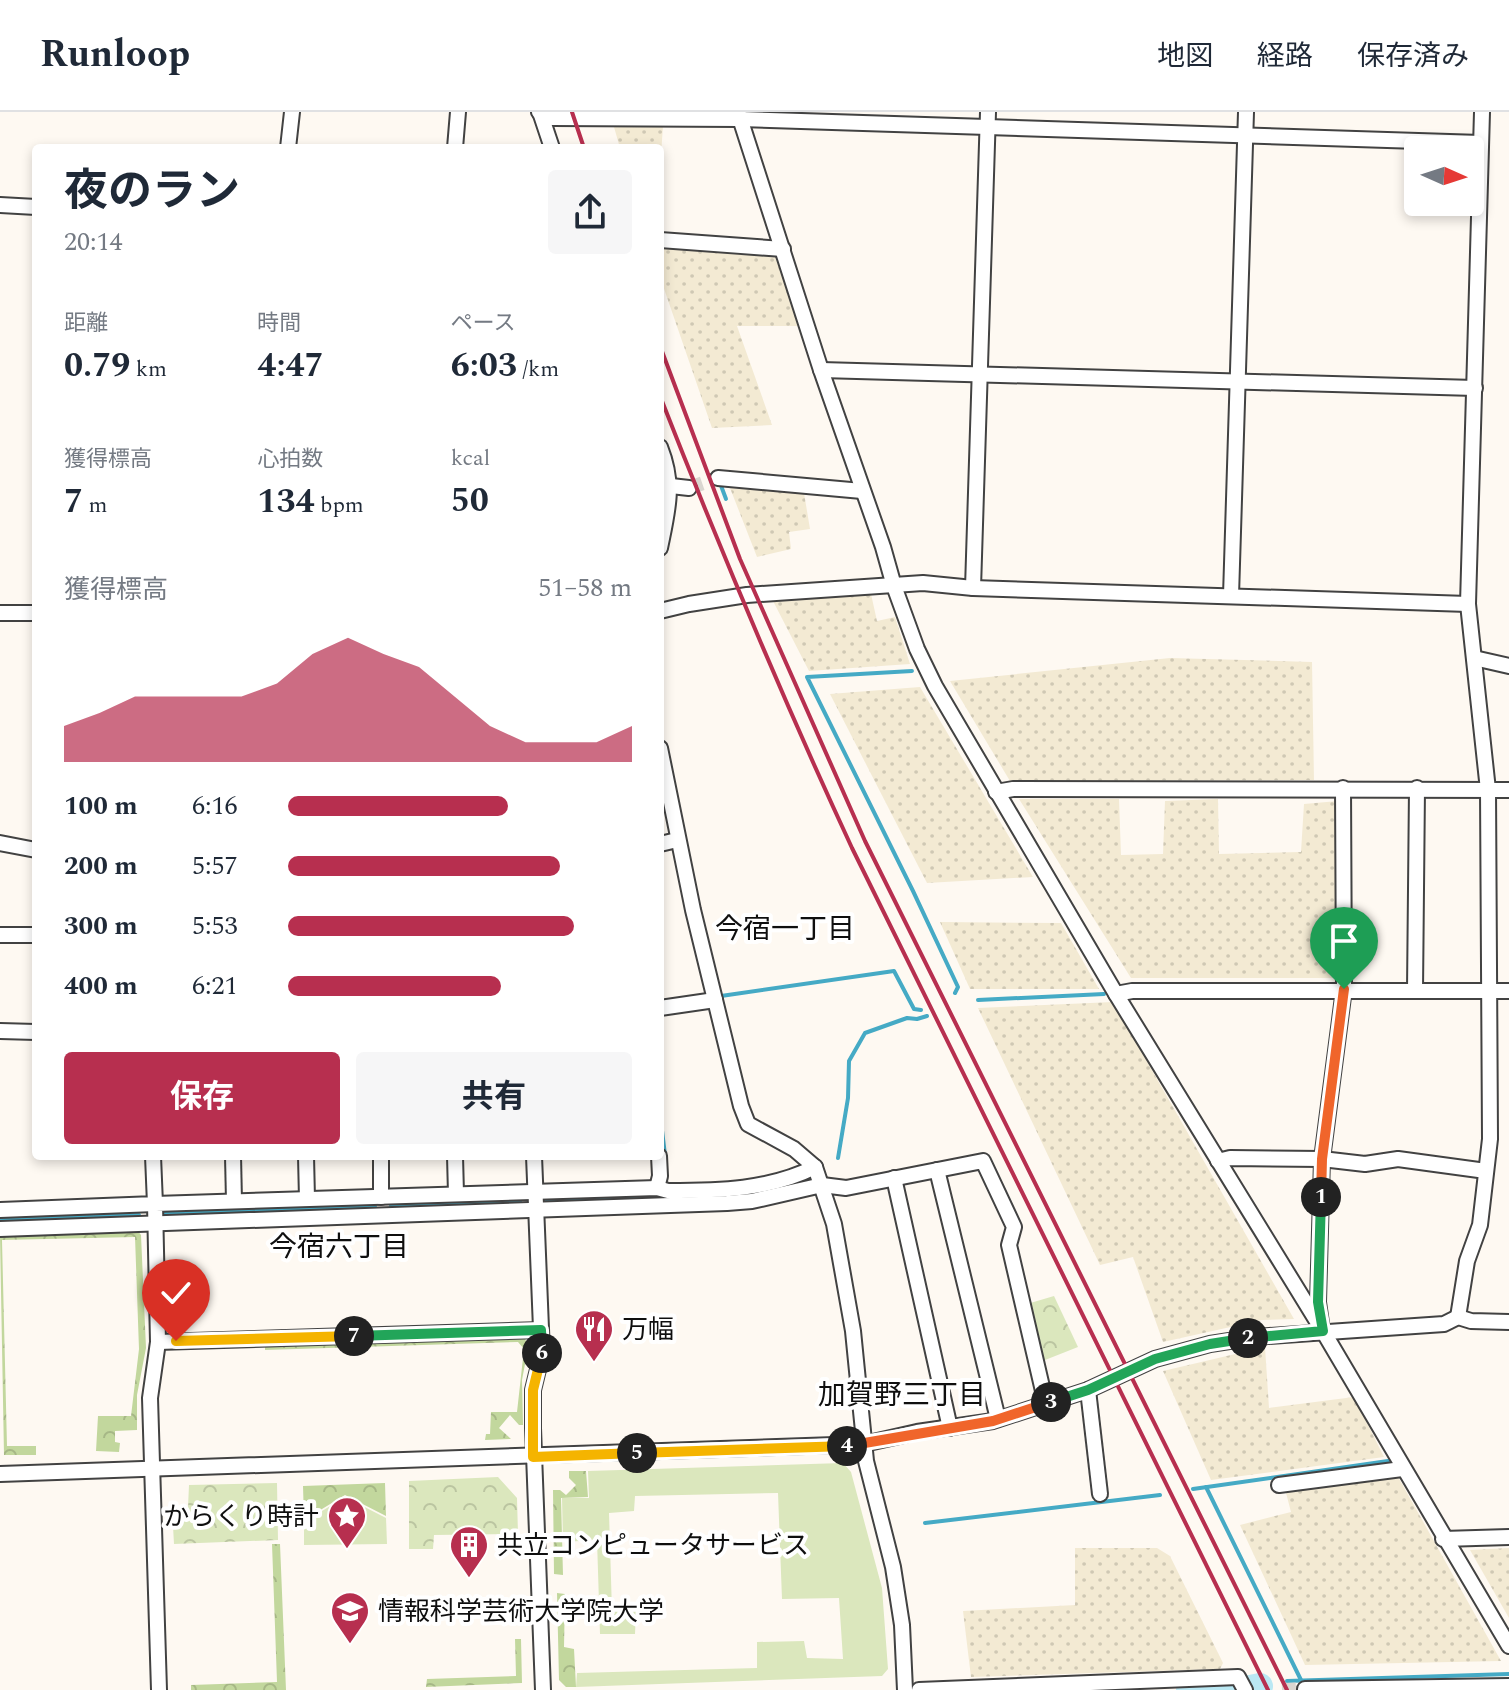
<!DOCTYPE html>
<html lang="ja">
<head>
<meta charset="utf-8">
<style>
	:root { --surface:#fff; --page:#f6f6f7; --text:#1f2937; --muted:#747a83; --line:#e0e1e3; --accent:#b72f4f }
	body { margin:0; font-family:Spectral,"Noto Sans JP",serif; background:var(--page); color:var(--text); height:100vh; display:flex; flex-direction:column; font-size:30px; white-space:nowrap }
	* { box-sizing:border-box; margin:0 }
	p { font-size:26px; color:var(--muted) }
	.icon { flex:none; width:44px; height:44px; fill:none; stroke:currentColor; stroke-width:2; stroke-linecap:round; stroke-linejoin:round }
	.map { position:relative; flex:1; overflow:hidden }
	.sheet { position:absolute; left:32px; top:32px; width:632px; height:1016px; display:flex; flex-direction:column; background:var(--surface); border-radius:8px; box-shadow:0 4px 12px #0003 }
	.sheet>* { flex:none }
	.needle { width:52px; rotate:93deg }
	.fabs { position:absolute; left:1404px; top:24px; display:grid; gap:16px }
	.fabs a { display:grid; place-items:center; width:80px; height:80px; border-radius:8px; background:var(--surface); box-shadow:0 4px 12px #0003; font-size:40px }
	.pin { position:absolute; display:grid; place-items:center; width:68px; height:68px; color:#fff; margin:-82px -34px; border-radius:50% 50% 50% 0; rotate:-45deg; box-shadow:0 0 8px #0007 }
	.pin .icon { rotate:45deg }
	.km { position:absolute; width:40px; height:40px; margin:-20px; border-radius:50%; background:#222; color:#fff; font-size:22px; line-height:40px; text-align:center }
	.round { display:grid; place-items:center; flex:none; width:84px; height:84px; border-radius:8px; background:var(--page) }
	.summary { display:flex; align-items:center; justify-content:space-between; height:136px; padding:0 32px }
	h1 { font-size:44px; font-weight:700; line-height:60px }
	.figures { display:grid; grid-template-columns:repeat(3,1fr); gap:12px; height:136px; padding:8px 32px }
	.figures div { display:grid; align-content:center }
	.figures b { font-size:34px; font-weight:700 }
	.figures small { font-size:22px; font-weight:400 }
	.figures p { font-size:22px }
	.chart { height:224px; padding:16px 32px }
	.chart p { display:flex; justify-content:space-between }
	.chart svg { width:100%; height:144px; margin-top:8px; fill:var(--accent); opacity:.7 }
	.primary-button { display:flex; gap:16px; margin-top:auto; padding:16px 32px }
	.primary-button a { flex:1; height:92px; border-radius:8px; background:var(--accent); color:#fff; font-size:32px; font-weight:700; line-height:92px; text-align:center }
	.primary-button a+a { background:var(--page); color:var(--text) }
	ul { padding:0 32px; list-style:none; font-size:26px }
	li { display:grid; grid-template-columns:128px 96px 1fr; align-items:center; height:60px }
	li i { height:20px; border-radius:10px; background:var(--accent) }
	header { display:flex; align-items:center; gap:48px; box-sizing:border-box; height:112px; padding:0 40px; background:var(--surface); border-bottom:2px solid var(--line) }
	header strong { font-size:38px }
	nav { display:flex; gap:44px; margin-inline-start:auto; font-size:28px }
	.map>svg:first-child { display:block }
	.farmland { fill:url(#farmland-dots) }
	.grass { fill:#dbe7bd }
	.forest { fill:url(#forest-crowns) }
	.park { fill:url(#park-crowns) }
	.lines { fill:none; stroke-linecap:round; stroke-linejoin:round }
	.stream { stroke:#45aac5; stroke-width:4 }
	.river { stroke:#bae8f3; stroke-width:26 }
	.minor-tunnel { stroke:#dad6d0; stroke-width:14; stroke-dasharray:14 7; stroke-linecap:butt }
	.minor-casing { stroke:#424242; stroke-width:18 }
	.minor { stroke:#fff; stroke-width:14 }
	.rail { stroke:#b72f4f; stroke-width:4 }
	.split-1-casing { stroke:#fff; stroke-width:16 }
	.split-2-casing { stroke:#fff; stroke-width:16 }
	.split-3-casing { stroke:#fff; stroke-width:16 }
	.split-4-casing { stroke:#fff; stroke-width:16 }
	.split-5-casing { stroke:#fff; stroke-width:16 }
	.split-6-casing { stroke:#fff; stroke-width:16 }
	.split-7-casing { stroke:#fff; stroke-width:16 }
	.split-8-casing { stroke:#fff; stroke-width:16 }
	.split-1 { stroke:#f0652b; stroke-width:10 }
	.split-2 { stroke:#22a559; stroke-width:10 }
	.split-3 { stroke:#22a559; stroke-width:10 }
	.split-4 { stroke:#f0652b; stroke-width:10 }
	.split-5 { stroke:#f5b400; stroke-width:10 }
	.split-6 { stroke:#f5b400; stroke-width:10 }
	.split-7 { stroke:#22a559; stroke-width:10 }
	.split-8 { stroke:#f5b400; stroke-width:10 }
	.labels { text-anchor:middle; stroke-width:8; stroke-linejoin:round; paint-order:stroke }
	.poi-label { font-size:26px; fill:#0f0f0f; stroke:#fff; text-anchor:start }
	.neighbourhood-label { font-size:28px; fill:#0f0f0f; stroke:#fff }
</style>
</head>
<body>
<header>
<strong>Runloop</strong>
<nav><a>地図</a><a>経路</a><a>保存済み</a></nav>
</header>
<div class="map">
<svg width="1509" height="1578" viewBox="0 0 1509 1578">
	<defs>
		<pattern id="farmland-dots" width="8" height="8" patternUnits="userSpaceOnUse" patternTransform="scale(2)"><rect width="8" height="8" fill="#f3ead3"/><path d="M2 2h.1M6 6h.1" fill="none" stroke="#cfc8b4" stroke-width="1.8" stroke-linecap="round"/></pattern>
		<pattern id="forest-crowns" width="20" height="18" patternUnits="userSpaceOnUse" patternTransform="scale(2)"><rect width="20" height="18" fill="#c2d79d"/><path d="M2 6a3 3 0 1 1 6 0M12 15a3 3 0 1 1 6 0" fill="none" stroke="#a6b786"/></pattern>
		<pattern id="park-crowns" width="20" height="18" patternUnits="userSpaceOnUse" patternTransform="scale(2)"><rect width="20" height="18" fill="#dbe7bd"/><path d="M2 6a3 3 0 1 1 6 0M12 15a3 3 0 1 1 6 0" fill="none" stroke="#bbc5a1"/></pattern>
	</defs>
	<rect width="100%" height="100%" fill="#fef9f2"/>
	<g class="farmland">
		<path d="M663,14L660,57V36H620L614,15Z"/>
		<path d="M660,134L777,141L798,214H737L772,313L712,316L660,165Z"/>
		<path d="M730,376L804,381L810,417L789,420L791,437L757,445Z"/>
		<path d="M871,482L877,509L895,505L910,552L809,559L773,489Z"/>
		<path d="M1170,546L1312,550L1314,668L1010,669L950,569Z"/>
		<path d="M920,575L1033,765L927,771L830,582Z"/>
		<path d="M1019,687H1119L1121,743L1163,742L1165,689L1218,687L1219,742L1301,740L1304,692L1338,689L1336,866H1131Z"/>
		<path d="M940,810L1061,811L1099,877H970Z"/>
		<path d="M1113,890L1294,1207L1262,1208L1163,1230L1133,1145L1100,1153L978,896Z"/>
		<path d="M1265,1235L1269,1296L1354,1285L1384,1345L1211,1368L1163,1259Z"/>
		<path d="M1397,1363L1501,1549L1305,1553L1240,1413L1291,1400L1285,1377Z"/>
		<path d="M1075,1436H1157L1170,1444L1223,1551L1220,1557L971,1565L963,1499L1075,1493Z"/>
		<path d="M1509,1436V1506L1470,1438Z"/>
	</g>
	<g class="grass">
		<path d="M843,1351L851,1360L882,1476L888,1557L882,1564L576,1575L577,1561L757,1556V1530L804,1529L807,1546L843,1547L839,1486L782,1487L778,1381L635,1384L634,1399L609,1401L612,1499H636L635,1522H600L597,1428L563,1430L562,1386H589L588,1359Z"/>
		<path d="M345,1385L386,1406L387,1432L304,1433V1410Z"/>
	</g>
	<g class="forest">
		<path d="M137,1118L141,1123L146,1236L137,1283V1318L115,1319V1330L120,1331L119,1340L96,1339L98,1304H131L139,1237L135,1125L2,1128L7,1334H36V1343H4L0,1124Z"/>
		<path d="M525,1226L528,1236L522,1268L523,1313H519L510,1303L499,1316L511,1327L485,1328L486,1322H490L491,1300H517L524,1237L518,1230L265,1238V1234Z"/>
		<path d="M569,1359H586L588,1385L561,1386L563,1463L554,1462L553,1378H560L566,1383L576,1373L569,1366Z"/>
		<path d="M385,1371L386,1404L345,1383L304,1408L303,1374Z"/>
		<path d="M272,1432H280L286,1578H191V1573L277,1570Z"/>
		<path d="M557,1481L565,1482L564,1535L574,1537L576,1575H566L559,1568Z"/>
		<path d="M515,1527H521L522,1571L426,1575L427,1567L516,1564Z"/>
	</g>
	<g class="park">
		<path d="M1054,1184L1078,1235L1040,1250L1027,1192Z"/>
		<path d="M498,1365L517,1386L518,1422L434,1423L433,1437H409V1369Z"/>
		<path d="M277,1371L278,1428L174,1432L172,1396L188,1395L189,1373Z"/>
	</g>
	<g class="lines">
		<g class="stream">
			<path d="M723,371H720L726,387"/>
			<path d="M912,559L807,565L913,779L958,875L955,881"/>
			<path d="M721,884L894,859L914,897L921,898"/>
			<path d="M978,888L1104,882"/>
			<path d="M660,1002L665,1043"/>
			<path d="M838,1046L848,986L849,949L865,921L907,906L917,907L927,904"/>
			<path d="M787,1073L807,1066"/>
			<path d="M547,1089L667,1086"/>
			<path d="M391,1094L520,1090"/>
			<path d="M163,1101L375,1094"/>
			<path d="M0,1107L139,1103"/>
			<path d="M1206,1375L1301,1568"/>
			<path d="M1193,1377L1388,1349"/>
			<path d="M925,1411L1160,1383"/>
			<path d="M1287,1569L1509,1562"/>
		</g>
		<path class="river" d="M1189,1578H1240L1260,1574"/>
		<g class="minor-tunnel">
			<path d="M689,376L718,366"/>
			<path d="M1282,1578L1305,1577"/>
		</g>
		<defs>
			<g id="minor">
				<path d="M539,0L553,6L740,7L1481,31"/>
				<path d="M540,0L552,36"/>
				<path d="M738,0L821,258L883,435L894,474L917,537L935,574L1116,882L1323,1219L1509,1534"/>
				<path d="M288,36L292,0"/>
				<path d="M455,36L458,0"/>
				<path d="M0,93L36,95"/>
				<path d="M660,128L783,137"/>
				<path d="M821,258L1475,276"/>
				<path d="M660,335C675,373 668,397 660,436"/>
				<path d="M718,366L862,379"/>
				<path d="M662,373L689,376"/>
				<path d="M973,476L988,0"/>
				<path d="M1231,484L1246,0"/>
				<path d="M660,499L689,492L747,483L923,471L973,476L1468,492"/>
				<path d="M0,501H36"/>
				<path d="M1474,546L1509,554"/>
				<path d="M660,636L693,798L741,994L748,1012L794,1037L815,1055L834,1112L853,1219L866,1349L893,1455L902,1513L905,1578"/>
				<path d="M996,680L1013,677L1509,678"/>
				<path d="M0,731L36,738"/>
				<path d="M660,732L677,728"/>
				<path d="M0,823H36"/>
				<path d="M1415,878L1417,676"/>
				<path d="M1116,882L1132,879H1509"/>
				<path d="M660,896L715,888"/>
				<path d="M0,919L36,920"/>
				<path d="M233,1044L234,1089"/>
				<path d="M306,1044L307,1087"/>
				<path d="M381,1044V1085"/>
				<path d="M455,1044L456,1082"/>
				<path d="M534,1044L542,1241L533,1278V1316L543,1578"/>
				<path d="M1218,1049L1230,1046L1322,1047L1365,1052L1398,1047L1486,1059"/>
				<path d="M937,1058L998,1307"/>
				<path d="M894,1066L950,1316"/>
				<path d="M657,1076L660,1064L659,1044"/>
				<path d="M0,1098L155,1092L153,1044"/>
				<path d="M0,1117L727,1091L752,1089L822,1073L846,1076L983,1049L1014,1115L1009,1133L1046,1292"/>
				<path d="M1458,1205L1467,1149L1480,1113L1490,1027L1488,678L1468,492L1482,0"/>
				<path d="M1321,1211L1318,1190L1322,1047L1344,877L1343,676"/>
				<path d="M158,1230L541,1218"/>
				<path d="M1088,1278L1100,1382"/>
				<path d="M0,1362L864,1332L917,1320L993,1309L1088,1278L1155,1247L1210,1232L1255,1225L1444,1212L1458,1205L1471,1209L1509,1210"/>
				<path d="M1279,1373L1402,1357"/>
				<path d="M1443,1427L1509,1425"/>
				<path d="M1305,1577L1509,1574"/>
				<path d="M159,1578L150,1286L158,1230L155,1092L657,1076L668,1079C719,1079 769,1078 815,1055"/>
				<path d="M919,1578L1238,1565L1245,1578"/>
			</g>
		</defs>
		<use href="#minor" class="minor-casing"/>
		<use href="#minor" class="minor"/>
		<g class="rail">
			<path d="M572,0L584,36"/>
			<path d="M660,234L740,447L865,729L1287,1578"/>
			<path d="M660,284C720,437 783,587 852,736L1268,1578"/>
		</g>
	</g>
	<g class="lines">
		<defs>
			<path id="split-1" d="M1321,1085L1322,1047L1344,877"/>
			<path id="split-2" d="M1248,1226L1323,1219L1318,1190L1321,1085"/>
			<path id="split-3" d="M1051,1290L1088,1278L1155,1247L1210,1232L1248,1226"/>
			<path id="split-4" d="M847,1334L993,1309L1051,1290"/>
			<path id="split-5" d="M637,1341L847,1334"/>
			<path id="split-6" d="M542,1241L533,1278V1345L637,1341"/>
			<path id="split-7" d="M354,1224L541,1218L542,1241"/>
			<path id="split-8" d="M176,1229L354,1224"/>
		</defs>
		<use href="#split-1" class="split-1-casing"/>
		<use href="#split-2" class="split-2-casing"/>
		<use href="#split-3" class="split-3-casing"/>
		<use href="#split-4" class="split-4-casing"/>
		<use href="#split-5" class="split-5-casing"/>
		<use href="#split-6" class="split-6-casing"/>
		<use href="#split-7" class="split-7-casing"/>
		<use href="#split-8" class="split-8-casing"/>
		<use href="#split-1" class="split-1"/>
		<use href="#split-2" class="split-2"/>
		<use href="#split-3" class="split-3"/>
		<use href="#split-4" class="split-4"/>
		<use href="#split-5" class="split-5"/>
		<use href="#split-6" class="split-6"/>
		<use href="#split-7" class="split-7"/>
		<use href="#split-8" class="split-8"/>
	</g>
	<defs>
		<symbol id="restaurant-pin" viewBox="-11 -11 22 30"><path d="M0 17L-7.5 6A9.5 9.5 0 1 1 7.5 6Z" fill="#b72f4f" stroke="#fff"/><path d="M-5-6h1v4h1v-4h1v4h1v-4h1v5L-1.5 .5V6h-2V.5L-5-1ZM5-6V6H3V1.5H1.5Q1.5-4 5-6Z" fill="#fff"/></symbol>
		<symbol id="sight-pin" viewBox="-11 -11 22 30"><path d="M0 17L-7.5 6A9.5 9.5 0 1 1 7.5 6Z" fill="#b72f4f" stroke="#fff"/><path d="M0-6L1.8-2.2L6-1.7L2.9 1.2L3.7 5.4L0 3.3L-3.7 5.4L-2.9 1.2L-6-1.7L-1.8-2.2Z" fill="#fff"/></symbol>
		<symbol id="building-pin" viewBox="-11 -11 22 30"><path d="M0 17L-7.5 6A9.5 9.5 0 1 1 7.5 6Z" fill="#b72f4f" stroke="#fff"/><path d="M-4-6H4V6H1V3H-1V6H-4ZM-2.5-4.3h1.7v1.8h-1.7ZM.8-4.3h1.7v1.8H.8ZM-2.5-1h1.7V.8h-1.7ZM.8-1h1.7V.8H.8Z" fill="#fff"/></symbol>
		<symbol id="university-pin" viewBox="-11 -11 22 30"><path d="M0 17L-7.5 6A9.5 9.5 0 1 1 7.5 6Z" fill="#b72f4f" stroke="#fff"/><path d="M0-5L7-2L0 1L-7-2ZM-4 1L0 2.5L4 1V4Q0 6-4 4Z" fill="#fff"/></symbol>
	</defs>
	<g fill-rule="evenodd">
		<use href="#restaurant-pin" x="572" y="1195" width="44" height="60"/>
		<use href="#sight-pin" x="325" y="1382" width="44" height="60"/>
		<use href="#building-pin" x="447" y="1411" width="44" height="60"/>
		<use href="#university-pin" x="328" y="1477" width="44" height="60"/>
	</g>
	<g class="labels">
		<g class="poi-label">
			<text x="622" y="1226">万幅</text>
			<text x="319" y="1413" text-anchor="end">からくり時計</text>
			<text x="497" y="1442">共立コンピュータサービス</text>
			<text x="378" y="1508">情報科学芸術大学院大学</text>
		</g>
		<g class="neighbourhood-label">
			<text x="785" y="826">今宿一丁目</text>
			<text x="339" y="1144">今宿六丁目</text>
			<text x="902" y="1292">加賀野三丁目</text>
		</g>
	</g>
</svg>
<div class="fabs">
<a><svg class="needle" viewBox="-14 -14 28 28"><path d="M0-13l5 13h-10z" fill="#e53935"/><path d="M0 13l5-13h-10z" fill="#747a83"/></svg></a>
</div>
<div class="pin" style="left:1344px;top:877px;background:#1e9e55"><svg class="icon" aria-label="arrive" viewBox="0 0 24 24"><path d="M6 21V4h12l-3 4 3 4H6"/></svg></div>
<div class="pin" style="left:176px;top:1229px;background:#d93025"><svg class="icon" aria-label="check" viewBox="0 0 24 24"><path d="M5 12l5 5 9-10"/></svg></div>
<b class="km" style="left:1321px;top:1085px">1</b>
<b class="km" style="left:1248px;top:1226px">2</b>
<b class="km" style="left:1051px;top:1290px">3</b>
<b class="km" style="left:847px;top:1334px">4</b>
<b class="km" style="left:637px;top:1341px">5</b>
<b class="km" style="left:542px;top:1241px">6</b>
<b class="km" style="left:354px;top:1224px">7</b>
<section class="sheet">
<div class="summary"><div><h1>夜のラン</h1><p>20:14</p></div><a class="round"><svg class="icon" aria-label="share" viewBox="0 0 24 24"><path d="M12 15V3M7 8l5-5 5 5M5 13v7h14v-7"/></svg></a></div>
<div class="figures">
<div><p>距離</p><b>0.79<small> km</small></b></div>
<div><p>時間</p><b>4:47</b></div>
<div><p>ペース</p><b>6:03<small> /km</small></b></div>
</div>
<div class="figures">
<div><p>獲得標高</p><b>7<small> m</small></b></div>
<div><p>心拍数</p><b>134<small> bpm</small></b></div>
<div><p>kcal</p><b>50</b></div>
</div>
<div class="chart"><p><span>獲得標高</span>51–58 m</p>
<svg viewBox="0 0 160 44" preserveAspectRatio="none"><path d="M0 44V33L10 29L20 24L30 24L40 24L50 24L60 20L70 11L80 6L90 11L100 15L110 24L120 33L130 38L140 38L150 38L160 33V44z"/></svg>
</div>
<ul>
<li><b>100 m</b>6:16<i style="width:64%"></i></li>
<li><b>200 m</b>5:57<i style="width:79%"></i></li>
<li><b>300 m</b>5:53<i style="width:83%"></i></li>
<li><b>400 m</b>6:21<i style="width:62%"></i></li>
</ul>
<div class="primary-button"><a>保存</a><a>共有</a></div>
</section>
</div>
</body>
</html>
